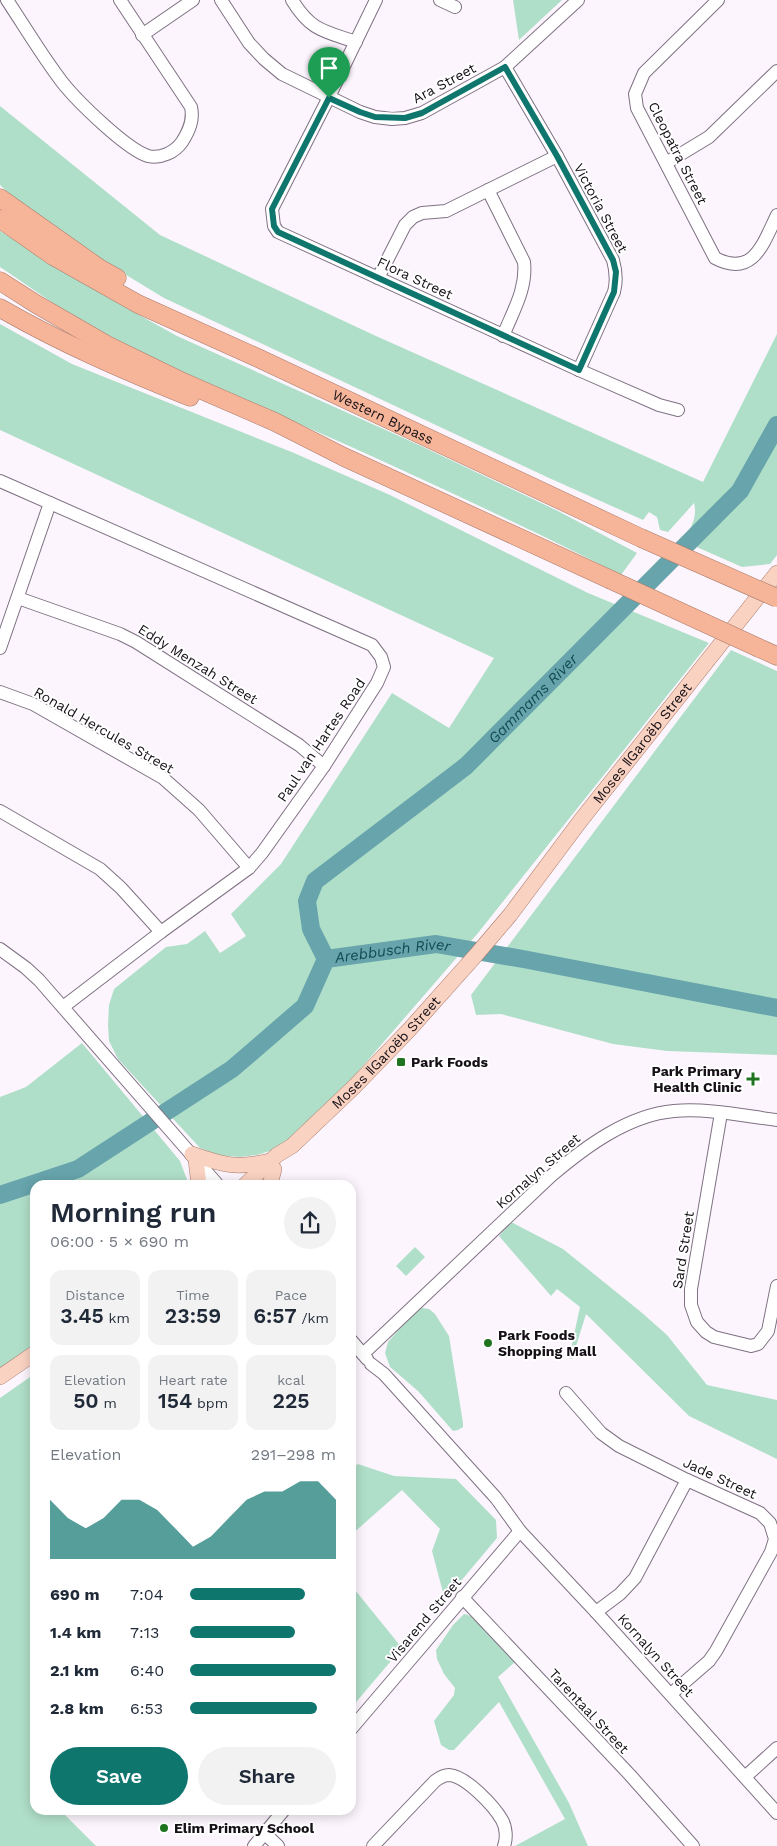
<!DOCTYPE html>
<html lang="en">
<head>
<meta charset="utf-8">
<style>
	:root { --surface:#fff; --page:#f2f2f3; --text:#1f2937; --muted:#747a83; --accent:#0f766e }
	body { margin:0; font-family:"Work Sans",sans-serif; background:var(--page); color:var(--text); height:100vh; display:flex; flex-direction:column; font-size:19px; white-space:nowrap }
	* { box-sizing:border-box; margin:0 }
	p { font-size:16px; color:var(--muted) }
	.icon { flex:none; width:28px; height:28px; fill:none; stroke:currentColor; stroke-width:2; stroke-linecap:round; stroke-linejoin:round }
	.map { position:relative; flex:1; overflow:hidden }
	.details { position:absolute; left:30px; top:1180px; width:326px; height:635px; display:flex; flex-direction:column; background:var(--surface); border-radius:15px; box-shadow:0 2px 12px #0003 }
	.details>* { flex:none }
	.pin { position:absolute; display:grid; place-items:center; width:42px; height:42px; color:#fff; margin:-51px -21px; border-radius:50% 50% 50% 0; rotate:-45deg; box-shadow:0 0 5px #0007 }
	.pin .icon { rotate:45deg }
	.round { display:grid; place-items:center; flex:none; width:52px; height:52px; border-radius:26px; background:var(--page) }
	.head { display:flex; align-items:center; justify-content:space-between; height:85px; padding:0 20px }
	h1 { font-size:28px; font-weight:600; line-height:38px }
	.metrics { display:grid; grid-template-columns:repeat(3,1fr); gap:8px; height:85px; padding:5px 20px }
	.metrics div { display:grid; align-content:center; border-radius:12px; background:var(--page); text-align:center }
	.metrics b { font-size:21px; font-weight:600 }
	.metrics small { font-size:14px; font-weight:400 }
	.metrics p { font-size:14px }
	.chart { height:140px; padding:10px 20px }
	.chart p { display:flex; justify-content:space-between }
	.chart svg { width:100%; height:90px; margin-top:5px; fill:var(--accent); opacity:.7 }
	.primary-button { display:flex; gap:10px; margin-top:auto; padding:10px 20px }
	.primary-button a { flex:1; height:58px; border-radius:30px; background:var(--accent); color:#fff; font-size:20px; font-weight:600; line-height:58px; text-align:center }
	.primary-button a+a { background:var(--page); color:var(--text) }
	ul { padding:0 20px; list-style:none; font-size:16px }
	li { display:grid; grid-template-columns:80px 60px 1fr; align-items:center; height:38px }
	li i { height:12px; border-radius:6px; background:var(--accent) }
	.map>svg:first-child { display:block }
	.green { fill:#b0dfc9 }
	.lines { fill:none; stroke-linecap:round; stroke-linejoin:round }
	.river { stroke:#67a4ac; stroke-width:18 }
	.minor-casing { stroke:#7f7183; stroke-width:14 }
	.major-casing { stroke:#a87b6b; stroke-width:16 }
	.highway-casing { stroke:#a87b6b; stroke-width:19 }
	.minor { stroke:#fff; stroke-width:12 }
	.major { stroke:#fad2c1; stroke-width:15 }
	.highway { stroke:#f6b498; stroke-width:18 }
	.highway-bridge-casing { stroke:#a87b6b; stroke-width:19; stroke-linecap:butt }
	.highway-bridge { stroke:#f6b498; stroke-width:18 }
	.route-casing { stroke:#fff; stroke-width:10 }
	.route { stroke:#0f766e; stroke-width:6 }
	.poi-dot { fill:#1e741f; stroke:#fff; stroke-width:2 }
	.labels { text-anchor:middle; stroke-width:4; stroke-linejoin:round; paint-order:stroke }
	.street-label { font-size:14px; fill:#161017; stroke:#fff }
	.poi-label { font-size:14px; font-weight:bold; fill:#161017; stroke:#fff; text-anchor:start }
	.water-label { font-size:15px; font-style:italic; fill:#144b52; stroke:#fff }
</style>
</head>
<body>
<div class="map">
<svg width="777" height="1846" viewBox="0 0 777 1846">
	<rect width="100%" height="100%" fill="#fcf5fd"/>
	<g class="green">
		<path d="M513,0H562L519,40Z"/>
		<path d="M0,106L160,235L376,336L703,482L777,334V555L770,564L742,567L683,541C690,529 698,518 694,503L668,532L660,530L657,517L649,512L643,520L549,478L164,298L72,242L18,202L0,185Z"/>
		<path d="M0,231L105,296L177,336L419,445L558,511L637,553L621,575C531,529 439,487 347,445C260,406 172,370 89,325C58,308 29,286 0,267Z"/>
		<path d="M0,324L72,364L294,453L390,495L588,593L709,643L478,933L350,1081L289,1139L273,1150L257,1155L240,1157L217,1155L200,1148L118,1059L109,1041L108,1025L109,1005L114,989L166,947L187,944L205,931L220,953L246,936L231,914L281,864L392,693L449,728L494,658L0,430Z"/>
		<path d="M731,650L777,671V1055L667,1051L613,1044L501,1014L476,1015L471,995Z"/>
		<path d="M82,1043L180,1161L189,1185H35V1344L0,1369V1097L26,1087Z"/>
		<path d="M511,1222L563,1249L641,1312L667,1335L707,1385L777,1400V1459L689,1416L586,1314L572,1359L569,1358L580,1307L557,1289L551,1296L499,1236Z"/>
		<path d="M415,1247L425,1257L406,1276L396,1266Z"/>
		<path d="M422,1308L429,1309L435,1314L449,1336L463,1423V1427L458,1430L453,1431L418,1391L390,1367L385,1353L388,1342L417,1309Z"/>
		<path d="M30,1377L35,1382V1810H60L96,1846H0V1398Z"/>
		<path d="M358,1464L394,1476L456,1479L496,1520L497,1538L445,1600L432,1551L440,1529L402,1490L351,1535V1470Z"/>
		<path d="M351,1585L402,1648L351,1708Z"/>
		<path d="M464,1614C480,1616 504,1650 515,1662L498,1677L569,1803L588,1846H515L565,1819L499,1702L454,1750H449L441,1745L434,1721L454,1695L455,1688L444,1674L437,1659L436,1650L453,1625Z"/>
	</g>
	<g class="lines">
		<g class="river">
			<path id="s1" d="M326,959L311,929L307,901L315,881L466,766L740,491L777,425"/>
			<path id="s2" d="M0,1195L78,1169L232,1069L305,1006L326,959L436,944L523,959L777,1008"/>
		</g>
		<defs>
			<g id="minor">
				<path d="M7,0C25,27 42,56 62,82C77,101 126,149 148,156C161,159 175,152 182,142C189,131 194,120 191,107L120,0"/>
				<path d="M221,0L249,43L264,59L282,74L360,112L375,117L392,119L405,118L422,113L505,67L578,0"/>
				<path d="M292,0C311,31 324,31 356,42"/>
				<path d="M376,0L329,97L272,209L274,226L278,232L579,370L659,405L678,410"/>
				<path d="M440,0L455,7"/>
				<path d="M718,0L644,73L635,94L637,108L715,258C753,278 763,244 777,215"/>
				<path d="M142,35L193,0"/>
				<path d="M505,67L557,156L613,260C616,271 617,281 614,292L579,370"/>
				<path d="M666,163L709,137L777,71"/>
				<path d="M488,190L524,262C527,289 513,311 503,336"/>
				<path d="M378,278L405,225L413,217L422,213L446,211L557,156"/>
				<path d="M0,481L372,645L381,657L384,667L377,683L324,766L262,853L249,868L161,932L63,1007"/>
				<path d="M18,598L120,634L136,642L299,745L324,766"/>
				<path d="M0,648L50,503"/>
				<path d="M0,692L33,704L163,778L199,810L249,868"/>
				<path d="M0,811L100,869L121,888L161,932"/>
				<path d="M0,949L26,968L39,980L218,1185"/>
				<path d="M721,1113L691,1289V1305L697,1322L706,1332L714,1337L751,1346L758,1344L768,1331L777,1286"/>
				<path d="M351,1340L367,1359"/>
				<path d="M363,1354L551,1176C585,1147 628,1115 674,1111C708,1108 744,1116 777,1120"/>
				<path d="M371,1364L384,1374L496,1498L520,1531L596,1612L777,1813"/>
				<path d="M566,1393L601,1433L619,1446L687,1480L760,1513L770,1523L775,1539L771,1552L716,1651L709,1661L671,1694"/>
				<path d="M462,1597L630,1775L693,1846"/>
				<path d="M596,1612L620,1594L635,1578L687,1480"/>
				<path d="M351,1729L520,1531"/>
				<path d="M745,1777L777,1748"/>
				<path d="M264,1833L278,1846"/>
				<path d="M254,1846L284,1810"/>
				<path d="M373,1846L435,1781C439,1778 443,1775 449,1775C466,1776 494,1806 502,1820C506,1827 507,1838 504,1846"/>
			</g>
			<g id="major">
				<path d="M192,1154C223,1165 237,1169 270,1161"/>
				<path d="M196,1160L199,1185"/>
				<path id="s3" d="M245,1185L277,1155L292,1146L355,1086L409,1030L476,955L510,915L581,820L777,573"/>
				<path d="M270,1185L274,1169"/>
				<path d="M0,1377L35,1353"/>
			</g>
			<g id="highway">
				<path d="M0,198L99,268L117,278"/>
				<path id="s4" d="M0,219L53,256L138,304L258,358L641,538"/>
				<path d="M0,281L36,304L107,345L183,382L275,422L344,457L609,579"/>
				<path d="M0,308C63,344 123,370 190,397"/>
				<path d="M759,648L777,656"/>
			</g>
		</defs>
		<use href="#minor" class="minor-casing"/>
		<use href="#major" class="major-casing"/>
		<use href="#highway" class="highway-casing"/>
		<use href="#minor" class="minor"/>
		<use href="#major" class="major"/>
		<use href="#highway" class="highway"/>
		<defs>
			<g id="highway-bridge">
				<path d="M641,538L777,598"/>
				<path d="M609,579L759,648"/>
			</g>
		</defs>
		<use href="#highway-bridge" class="highway-bridge-casing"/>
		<use href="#highway-bridge" class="highway-bridge"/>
	</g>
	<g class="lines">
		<defs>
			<path id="route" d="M505,67L557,156L613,260L616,272L614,292L579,370L278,232L274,226L272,209L329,98L360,112L375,117L405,118L422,113Z"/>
		</defs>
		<use href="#route" class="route-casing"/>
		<use href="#route" class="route"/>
	</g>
	<g class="poi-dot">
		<rect x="396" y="1057" width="10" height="10" rx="2.5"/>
		<path d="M750.5 1071.5h5v5h5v5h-5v5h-5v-5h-5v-5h5z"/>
		<circle cx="488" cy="1343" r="5"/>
		<circle cx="164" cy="1828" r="5"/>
	</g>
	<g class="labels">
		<g class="street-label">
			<text transform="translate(444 83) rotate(-28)" y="5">Ara Street</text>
			<text transform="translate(678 153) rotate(63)" y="5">Cleopatra Street</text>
			<text transform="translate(601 208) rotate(62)" y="5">Victoria Street</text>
			<text transform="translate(415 278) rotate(25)" y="5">Flora Street</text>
			<text dy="5" stroke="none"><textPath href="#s4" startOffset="432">Western Bypass</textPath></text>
			<text transform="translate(198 664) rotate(32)" y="5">Eddy Menzah Street</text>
			<text transform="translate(104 730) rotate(30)" y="5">Ronald Hercules Street</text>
			<text transform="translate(321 740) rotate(-56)" y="5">Paul van Hartes Road</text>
			<text dy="5" stroke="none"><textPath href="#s3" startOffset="596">Moses ǁGaroëb Street</textPath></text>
			<text dy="5" stroke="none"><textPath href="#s3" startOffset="194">Moses ǁGaroëb Street</textPath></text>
			<text transform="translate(538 1171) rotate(-41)" y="5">Kornalyn Street</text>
			<text transform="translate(683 1250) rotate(-81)" y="5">Sard Street</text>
			<text transform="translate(720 1478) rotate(25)" y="5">Jade Street</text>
			<text transform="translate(424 1620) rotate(-50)" y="5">Visarend Street</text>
			<text transform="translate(656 1655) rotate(48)" y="5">Kornalyn Street</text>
			<text transform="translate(589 1711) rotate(47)" y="5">Tarentaal Street</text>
		</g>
		<g class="poi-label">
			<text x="411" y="1067">Park Foods</text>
			<text x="742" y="1076" text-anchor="end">Park Primary<tspan x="742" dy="16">Health Clinic</tspan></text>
			<text x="498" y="1340">Park Foods<tspan x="498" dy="16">Shopping Mall</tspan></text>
			<text x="174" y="1833">Elim Primary School</text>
		</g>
		<g class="water-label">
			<text dy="5" stroke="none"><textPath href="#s1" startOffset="368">Gammams River</textPath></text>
			<text dy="5" stroke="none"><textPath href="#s2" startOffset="481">Arebbusch River</textPath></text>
		</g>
	</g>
</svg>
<div class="pin" style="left:329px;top:98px;background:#1e9e55"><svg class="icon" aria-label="arrive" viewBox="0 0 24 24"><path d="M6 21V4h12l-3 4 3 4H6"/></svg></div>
<section class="details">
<div class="head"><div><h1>Morning run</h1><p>06:00 · 5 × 690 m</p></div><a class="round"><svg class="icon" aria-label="share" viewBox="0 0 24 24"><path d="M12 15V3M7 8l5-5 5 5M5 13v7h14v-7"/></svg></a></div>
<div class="metrics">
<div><p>Distance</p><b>3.45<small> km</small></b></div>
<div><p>Time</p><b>23:59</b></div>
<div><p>Pace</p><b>6:57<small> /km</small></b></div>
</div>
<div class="metrics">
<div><p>Elevation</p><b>50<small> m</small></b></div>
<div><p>Heart rate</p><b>154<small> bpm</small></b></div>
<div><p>kcal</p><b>225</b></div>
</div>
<div class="chart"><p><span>Elevation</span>291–298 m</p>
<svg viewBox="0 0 160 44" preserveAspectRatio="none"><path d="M0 44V15L10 24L20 29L30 24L40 15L50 15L60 20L70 29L80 38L90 33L100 24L110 15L120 11L130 11L140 6L150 6L160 15V44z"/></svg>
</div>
<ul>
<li><b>690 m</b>7:04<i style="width:79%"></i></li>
<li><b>1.4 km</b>7:13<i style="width:72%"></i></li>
<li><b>2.1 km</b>6:40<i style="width:100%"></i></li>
<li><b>2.8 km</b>6:53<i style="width:87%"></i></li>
</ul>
<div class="primary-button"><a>Save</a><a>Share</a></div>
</section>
</div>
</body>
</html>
